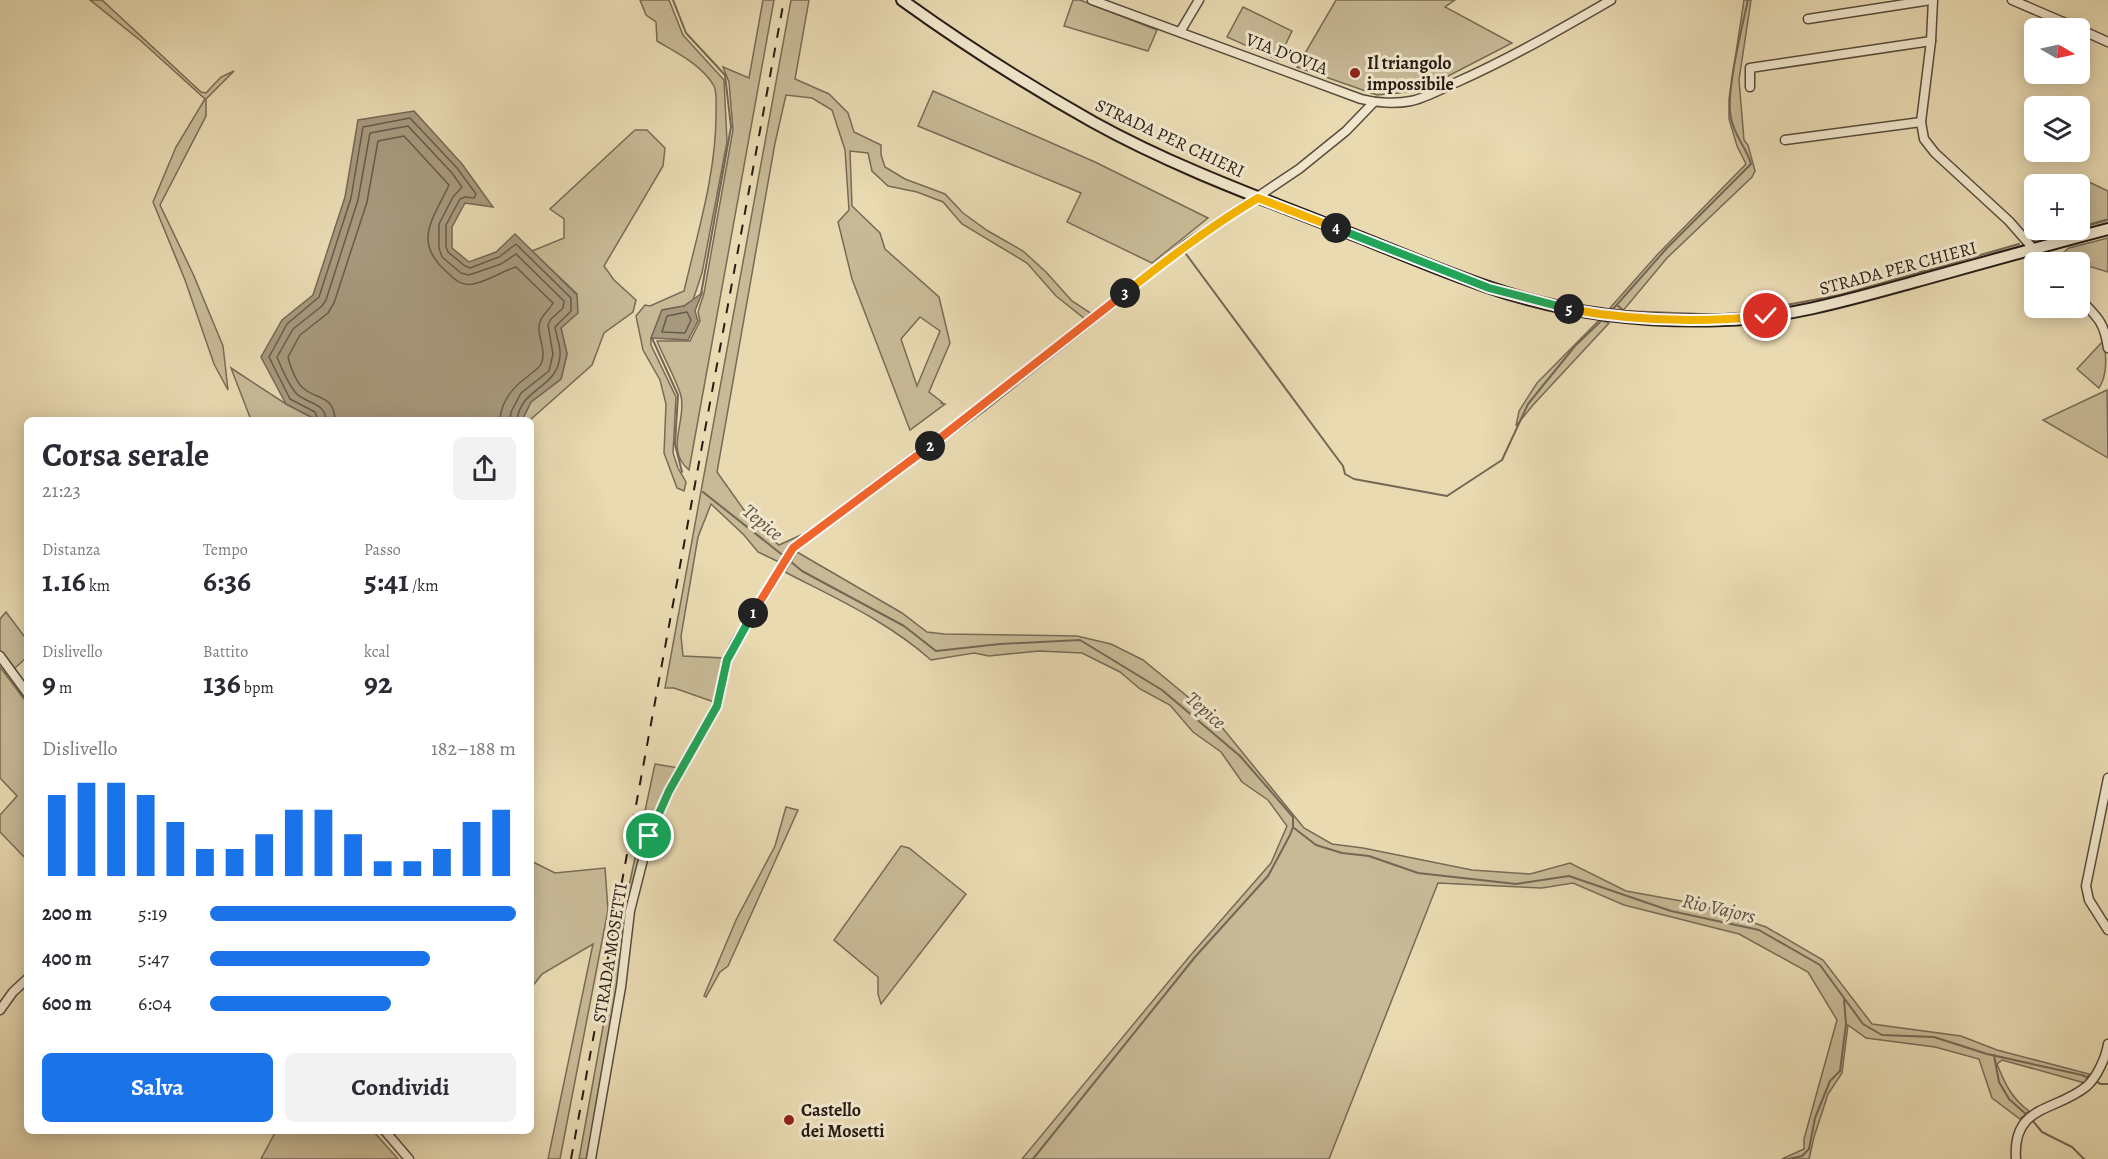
<!DOCTYPE html>
<html lang="it">
<head>
<meta charset="utf-8">
<style>
	:root { --surface:#fff; --page:#f2f2f3; --text:#2b2b33; --muted:#7c7c81; --accent:#1a73e8 }
	body { margin:0; font-family:Alegreya,serif; background:var(--page); color:var(--text); height:100vh; display:flex; flex-direction:column; font-size:22px; white-space:nowrap }
	* { box-sizing:border-box; margin:0 }
	p { font-size:20px; color:var(--muted) }
	.icon { flex:none; width:33px; height:33px; fill:none; stroke:currentColor; stroke-width:2; stroke-linecap:round; stroke-linejoin:round }
	.map { position:relative; flex:1; overflow:hidden }
	.drawer { position:absolute; left:24px; top:417px; width:510px; height:717px; display:flex; flex-direction:column; background:var(--surface); border-radius:9px; box-shadow:0 3px 15px #0003 }
	.drawer>* { flex:none }
	.needle { width:39px; rotate:99deg }
	.controls { position:absolute; left:2024px; top:18px; display:grid; gap:12px }
	.controls a { display:grid; place-items:center; width:66px; height:66px; border-radius:9px; background:var(--surface); box-shadow:0 3px 15px #0003; font-size:30px }
	.pin { position:absolute; display:grid; place-items:center; width:51px; height:51px; color:#fff; margin:-26px; border:3px solid #fff; border-radius:50%; box-shadow:0 2px 6px #0007 }
	.km { position:absolute; width:30px; height:30px; margin:-15px; border-radius:50%; background:#222; color:#fff; font-size:16px; line-height:30px; text-align:center }
	.round { display:grid; place-items:center; flex:none; width:63px; height:63px; border-radius:9px; background:var(--page) }
	.overview { display:flex; align-items:center; justify-content:space-between; height:102px; padding:0 18px }
	h1 { font-size:33px; font-weight:700; line-height:45px }
	.stats { display:grid; grid-template-columns:repeat(3,1fr); gap:9px; height:102px; padding:6px 18px }
	.stats div { display:grid; align-content:center }
	.stats b { font-size:30px; font-weight:700 }
	.stats small { font-size:16px; font-weight:400 }
	.stats p { font-size:16px }
	.chart { height:168px; padding:12px 18px }
	.chart p { display:flex; justify-content:space-between }
	.chart svg { width:100%; height:108px; margin-top:6px; stroke:var(--accent); stroke-width:6 }
	.button { display:flex; gap:12px; margin-top:auto; padding:12px 18px }
	.button a { flex:1; height:69px; border-radius:9px; background:var(--accent); color:#fff; font-size:24px; font-weight:700; line-height:69px; text-align:center }
	.button a+a { background:var(--page); color:var(--text) }
	ul { padding:0 18px; list-style:none; font-size:20px }
	li { display:grid; grid-template-columns:96px 72px 1fr; align-items:center; height:45px }
	li i { height:15px; border-radius:8px; background:var(--accent) }
	.map>svg:first-child { display:block }
	.green { fill:#c8ba97; stroke:#786b56; stroke-width:1.5; fill-rule:evenodd }
	.water { fill:#a7997d; stroke:#746754; stroke-width:1.5 }
	.lines { fill:none; stroke-linecap:round; stroke-linejoin:round }
	.shore { stroke:#685a4a; stroke-width:1.5 }
	.stream { stroke:#746754; stroke-width:2 }
	.minor-casing { stroke:#584c3d; stroke-width:11 }
	.secondary-casing { stroke:#281c16; stroke-width:14 }
	.minor { stroke:#f1e7cd; stroke-width:8 }
	.secondary { stroke:#f1e7cd; stroke-width:10 }
	.rail { stroke:#281c16; stroke-width:2; stroke-dasharray:10 10; stroke-linecap:butt }
	.split-1-casing { stroke:#fff; stroke-width:12 }
	.split-2-casing { stroke:#fff; stroke-width:12 }
	.split-3-casing { stroke:#fff; stroke-width:12 }
	.split-4-casing { stroke:#fff; stroke-width:12 }
	.split-5-casing { stroke:#fff; stroke-width:12 }
	.split-6-casing { stroke:#fff; stroke-width:12 }
	.split-1 { stroke:#22a559; stroke-width:8 }
	.split-2 { stroke:#f0652b; stroke-width:8 }
	.split-3 { stroke:#f0652b; stroke-width:8 }
	.split-4 { stroke:#f5b400; stroke-width:8 }
	.split-5 { stroke:#22a559; stroke-width:8 }
	.split-6 { stroke:#f5b400; stroke-width:8 }
	.poi-dot { fill:#8f2418; stroke:#f1e7cd; stroke-width:2 }
	.labels { text-anchor:middle; stroke-width:6; stroke-linejoin:round; paint-order:stroke }
	.street-label { font-size:18px; fill:#281c16; stroke:#f1e7cd }
	.poi-label { font-size:18px; font-weight:bold; fill:#281c16; stroke:#f1e7cd; text-anchor:start }
	.water-label { font-size:20px; font-style:italic; fill:#5b4e3f; stroke:#f1e7cd }
</style>
</head>
<body>
<div class="map">
<svg width="2108" height="1159" viewBox="0 0 2108 1159">
	<rect width="100%" height="100%" fill="#e9dab2"/>
	<filter id="stains"><feTurbulence type="fractalNoise" baseFrequency=".00333" numOctaves="4"/><feColorMatrix values="0 0 0 0 .2 0 0 0 0 .09 0 0 0 0 .02 0 0 0 .5 -.17"/></filter>
	<radialGradient id="worn" r=".72"><stop offset=".6" stop-color="#630" stop-opacity="0"/><stop offset="1" stop-color="#630" stop-opacity=".3"/></radialGradient>
	<g class="green">
		<path d="M90,0H102L201,92L206,93L221,77L234,71L206,99V116L160,205L194,276L223,346L228,390L214,364L185,280L153,202L176,147L205,99L141,41Z"/>
		<path d="M640,0H669L683,35L724,80L727,142L702,273L693,300L684,306L662,310L651,339V345L676,397L673,453L678,468L686,482L684,491L677,488L664,453L666,404L660,380L643,350L636,316L645,305L650,306L684,291C698,231 717,171 716,109C716,102 717,93 714,86C702,65 677,53 657,41L656,22L646,15Z"/>
		<path d="M763,0H774L689,470C664,449 687,422 681,396C677,381 663,356 657,341H690L700,321L698,312L704,293L733,130L729,82L723,67L749,78Z"/>
		<path d="M791,0H809L795,79L829,94L848,113L854,132L881,145V155L885,167L905,179L945,194L963,213L988,231L1023,251L1046,272L1072,301L1092,314L1085,319L1056,296L1027,263L962,224L943,202L917,192L888,186L872,171L868,153L850,151L852,206L880,233L885,249L939,297L950,343L929,392L942,402L941,403L945,404L910,430L852,279L838,222L849,210L845,150L832,110L812,98L786,95L775,143L717,472L754,524L779,545L801,535L779,562L758,552L744,535L711,504L698,537L681,636L683,656L725,658L714,702L674,688H665ZM920,317L940,331L917,386L901,339Z"/>
		<path d="M1073,0H1080L1157,30L1148,51L1064,26Z"/>
		<path d="M1336,0H1455L1445,7L1512,43L1425,88L1399,93L1377,95L1297,67Z"/>
		<path d="M1744,0H1751L1739,80L1744,140L1748,145L1755,171L1752,177L1667,258L1622,312L1610,308L1657,255L1746,164L1737,146L1729,119V99Z"/>
		<path d="M1243,7L1292,31L1278,60L1227,37Z"/>
		<path d="M933,91L1095,162L1208,218L1152,263L1067,222L1081,193L918,126Z"/>
		<path d="M635,130H647L665,148L663,166L604,266L614,280L636,300L633,312L604,333L592,365L530,420H522L531,402L561,379L567,354L561,328L577,294L532,251L564,238V219L550,209Z"/>
		<path d="M2089,182L2108,191V219L2079,227V191Z"/>
		<path d="M2108,238V272L2058,257L2069,248Z"/>
		<path d="M1599,320L1609,323L1533,405L1516,426L1519,411L1537,383Z"/>
		<path d="M2104,340C2106,356 2108,374 2099,388L2077,369Z"/>
		<path d="M231,368L286,404L317,420H251Z"/>
		<path d="M2107,390L2108,458L2043,420Z"/>
		<path d="M797,552L902,613L927,632L944,634L1077,636L1111,644L1143,660L1216,720L1304,828L1332,844L1363,848L1472,870L1530,874L1570,863L1626,891L1698,904L1766,927L1823,960L1872,1024L1961,1036L1997,1050L2089,1074L2085,1083L2002,1060L1997,1064C2005,1084 2012,1099 2029,1111L2020,1119L1992,1098L1979,1059L1935,1047L1866,1038L1848,1025L1842,1073L1828,1094L1814,1137L1809,1159H1782L1804,1149V1139L1837,1020L1808,972L1739,934L1624,905L1573,883L1542,888L1438,883L1329,1159H1022L1189,957L1271,863L1287,826L1268,800L1242,782L1221,752L1193,732L1170,705L1140,689L1120,672L1082,653L1039,651L989,656L974,653L931,660C887,621 837,599 785,572Z"/>
		<path d="M6,612L27,640V657L14,669L0,651V619Z"/>
		<path d="M0,667L27,703V860L0,832V815L17,796L0,778Z"/>
		<path d="M655,764L679,768L634,884L589,1159H579L626,900Z"/>
		<path d="M786,807L798,810L728,966L720,972L706,997L704,996L736,920L775,846Z"/>
		<path d="M901,846L909,848L966,894L881,1004L878,994V977L834,940Z"/>
		<path d="M531,861L555,873L605,868L608,910L560,1159H548L593,944L542,974L531,988Z"/>
		<path d="M276,1131H373L398,1159H261Z"/>
	</g>
	<g class="water">
		<path d="M414,111L462,164L493,207L465,203L452,227V248L469,262L496,252L515,234L577,295L578,313L561,328L567,354L561,379L531,402L522,420H317L286,404L261,357L282,320L313,295L345,197L358,120Z"/>
		<path d="M702,293L695,311L698,321L688,340L651,338L662,310L684,306Z"/>
	</g>
	<g class="lines">
		<g class="shore">
			<path d="M687,312L691,320L685,333L662,332L667,316Z"/>
			<path d="M318,420L315,412L290,399L269,357L287,324L319,297L351,198L363,127L410,118L457,168L476,194L474,198L465,197L460,199L446,225V247L448,252L465,266L470,268L499,257L516,244L571,298V311L555,327C556,336 561,346 560,355C558,389 521,387 517,420"/>
			<path d="M326,420C325,401 304,404 295,392C288,383 281,367 277,357L293,329L322,306L326,300L358,200L370,133L408,126L452,173L462,187L453,197L439,224V248L442,257L461,273L469,275L501,264L516,254L564,301L563,308L551,319L548,325L553,354L549,371L521,393L511,412L510,420"/>
			<path d="M335,420C334,395 317,400 303,388C296,382 290,366 288,357L300,335L328,313L334,303L367,202L378,141L404,136L449,185C433,220 411,242 449,274C456,281 463,286 473,284C489,281 502,271 516,267L553,303C549,311 540,315 539,326C538,339 547,351 541,364C539,369 531,373 527,377C513,387 501,402 500,420"/>
		</g>
		<g class="stream">
			<path d="M673,0L686,33L725,75L731,127L701,294"/>
			<path d="M2079,228L2108,220"/>
			<path d="M2034,240L2073,230"/>
			<path d="M1186,254L1334,454L1343,466L1345,474L1354,479L1447,496L1502,460L1528,404L1575,346L1601,321"/>
			<path d="M1617,305L1624,311L1726,315L1770,308L1840,295L2019,244"/>
			<path d="M1613,309L1667,248L1751,164C1746,146 1735,138 1731,118C1725,94 1742,28 1748,0"/>
			<path d="M652,338L678,395L675,444L682,472"/>
			<path d="M703,492L785,557"/>
			<path d="M790,561L802,571L904,626L936,651L1000,644L1080,640L1162,690L1240,756L1293,817V827L1290,835L1268,876L1195,957L1033,1159"/>
			<path d="M1294,828L1316,845L1342,853L1369,856L1418,873L1516,884L1569,876L1671,911L1759,930L1820,965L1863,1024L1882,1035L1934,1037L1987,1054L2082,1075L2101,1084H2108"/>
			<path d="M1994,1055L1999,1082L2009,1099L2028,1116"/>
			<path d="M2032,1120L2042,1132L2072,1147L2084,1159"/>
			<path d="M1789,1159L1802,1156L1809,1149L1815,1118L1830,1081L1840,1071L1846,1024L1844,1000"/>
		</g>
		<defs>
			<g id="minor">
				<path d="M1092,0L1361,99C1376,103 1396,104 1411,101C1426,98 1443,88 1457,82C1511,58 1561,29 1611,0"/>
				<path d="M1933,0L1931,41L1921,122L1924,139L1935,153L2009,221L2045,262"/>
				<path d="M2012,0L2077,28"/>
				<path d="M1808,19L1931,0"/>
				<path d="M2079,29L2108,42"/>
				<path d="M1180,32L1199,0"/>
				<path d="M1750,87V68L1931,41"/>
				<path d="M1785,140L1921,122"/>
				<path d="M2079,298C2097,317 2104,321 2108,348"/>
				<path d="M0,656L27,693"/>
				<path d="M2108,778L2086,886L2089,900L2108,930"/>
				<path d="M0,1010L13,992L27,979"/>
				<path d="M385,1131L409,1159"/>
				<path d="M591,1159L621,987L630,911L649,836L669,791L717,706L727,660L736,642L793,548L983,406L1187,244L1299,169L1346,131L1374,102"/>
				<path d="M2016,1159C2012,1104 2056,1112 2087,1086C2097,1077 2106,1057 2108,1044"/>
			</g>
			<path id="secondary" d="M902,0C963,44 1027,85 1093,122C1174,167 1263,199 1349,233C1395,251 1441,271 1488,287C1563,313 1644,323 1724,320C1788,318 1852,299 1914,282C1979,264 2043,246 2108,229"/>
		</defs>
		<use href="#minor" class="minor-casing"/>
		<use href="#secondary" class="secondary-casing"/>
		<use href="#minor" class="minor"/>
		<use href="#secondary" class="secondary"/>
		<path class="rail" d="M571,1159L784,0"/>
	</g>
	<g class="lines">
		<defs>
			<path id="split-1" d="M649,836L669,791L717,706L727,660L753,613"/>
			<path id="split-2" d="M753,613L793,548L930,446"/>
			<path id="split-3" d="M930,446L1125,293"/>
			<path id="split-4" d="M1125,293C1168,259 1211,226 1258,198L1336,228"/>
			<path id="split-5" d="M1336,228L1489,288L1569,309"/>
			<path id="split-6" d="M1569,309C1634,321 1700,323 1766,316"/>
		</defs>
		<use href="#split-1" class="split-1-casing"/>
		<use href="#split-2" class="split-2-casing"/>
		<use href="#split-3" class="split-3-casing"/>
		<use href="#split-4" class="split-4-casing"/>
		<use href="#split-5" class="split-5-casing"/>
		<use href="#split-6" class="split-6-casing"/>
		<use href="#split-1" class="split-1"/>
		<use href="#split-2" class="split-2"/>
		<use href="#split-3" class="split-3"/>
		<use href="#split-4" class="split-4"/>
		<use href="#split-5" class="split-5"/>
		<use href="#split-6" class="split-6"/>
	</g>
	<g class="poi-dot">
		<circle cx="1355" cy="73" r="6"/>
		<circle cx="789" cy="1120" r="6"/>
	</g>
	<g class="labels">
		<g class="street-label">
			<text transform="translate(1287 54) rotate(21)" y="6">VIA D'OVIA</text>
			<text transform="translate(1170 138) rotate(25)" y="6">STRADA PER CHIERI</text>
			<text transform="translate(1898 268) rotate(-15)" y="6">STRADA PER CHIERI</text>
			<text transform="translate(610 953) rotate(-81)" y="6">STRADA MOSETTI</text>
		</g>
		<g class="poi-label">
			<text x="1367" y="69">Il triangolo<tspan x="1367" dy="21">impossibile</tspan></text>
			<text x="801" y="1116">Castello<tspan x="801" dy="21">dei Mosetti</tspan></text>
		</g>
		<g class="water-label">
			<text transform="translate(763 522) rotate(39)" y="7">Tepice</text>
			<text transform="translate(1206 710) rotate(41)" y="7">Tepice</text>
			<text transform="translate(1719 908) rotate(13)" y="7">Rio Vajors</text>
		</g>
	</g>
	<rect width="100%" height="100%" filter="url(#stains)"/>
	<rect width="100%" height="100%" fill="url(#worn)"/>
</svg>
<div class="controls">
<a><svg class="needle" viewBox="-14 -14 28 28"><path d="M0-13l5 13h-10z" fill="#e53935"/><path d="M0 13l5-13h-10z" fill="#7c7c81"/></svg></a>
<a><svg class="icon" aria-label="layers" viewBox="0 0 24 24"><path d="M12 4l9 5-9 5-9-5zM3 14l9 5 9-5"/></svg></a>
<a>+</a>
<a>−</a>
</div>
<div class="pin" style="left:649px;top:836px;background:#1e9e55"><svg class="icon" aria-label="arrive" viewBox="0 0 24 24"><path d="M6 21V4h12l-3 4 3 4H6"/></svg></div>
<div class="pin" style="left:1766px;top:316px;background:#d93025"><svg class="icon" aria-label="check" viewBox="0 0 24 24"><path d="M5 12l5 5 9-10"/></svg></div>
<b class="km" style="left:753px;top:613px">1</b>
<b class="km" style="left:930px;top:446px">2</b>
<b class="km" style="left:1125px;top:293px">3</b>
<b class="km" style="left:1336px;top:228px">4</b>
<b class="km" style="left:1569px;top:309px">5</b>
<section class="drawer">
<div class="overview"><div><h1>Corsa serale</h1><p>21:23</p></div><a class="round"><svg class="icon" aria-label="share" viewBox="0 0 24 24"><path d="M12 15V3M7 8l5-5 5 5M5 13v7h14v-7"/></svg></a></div>
<div class="stats">
<div><p>Distanza</p><b>1.16<small> km</small></b></div>
<div><p>Tempo</p><b>6:36</b></div>
<div><p>Passo</p><b>5:41<small> /km</small></b></div>
</div>
<div class="stats">
<div><p>Dislivello</p><b>9<small> m</small></b></div>
<div><p>Battito</p><b>136<small> bpm</small></b></div>
<div><p>kcal</p><b>92</b></div>
</div>
<div class="chart"><p><span>Dislivello</span>182–188 m</p>
<svg viewBox="0 0 160 44" preserveAspectRatio="none"><path d="M5 44V11M15 44V6M25 44V6M35 44V11M45 44V22M55 44V33M65 44V33M75 44V27M85 44V17M95 44V17M105 44V27M115 44V38M125 44V38M135 44V33M145 44V22M155 44V17"/></svg>
</div>
<ul>
<li><b>200 m</b>5:19<i style="width:100%"></i></li>
<li><b>400 m</b>5:47<i style="width:72%"></i></li>
<li><b>600 m</b>6:04<i style="width:59%"></i></li>
</ul>
<div class="button"><a>Salva</a><a>Condividi</a></div>
</section>
</div>
</body>
</html>
